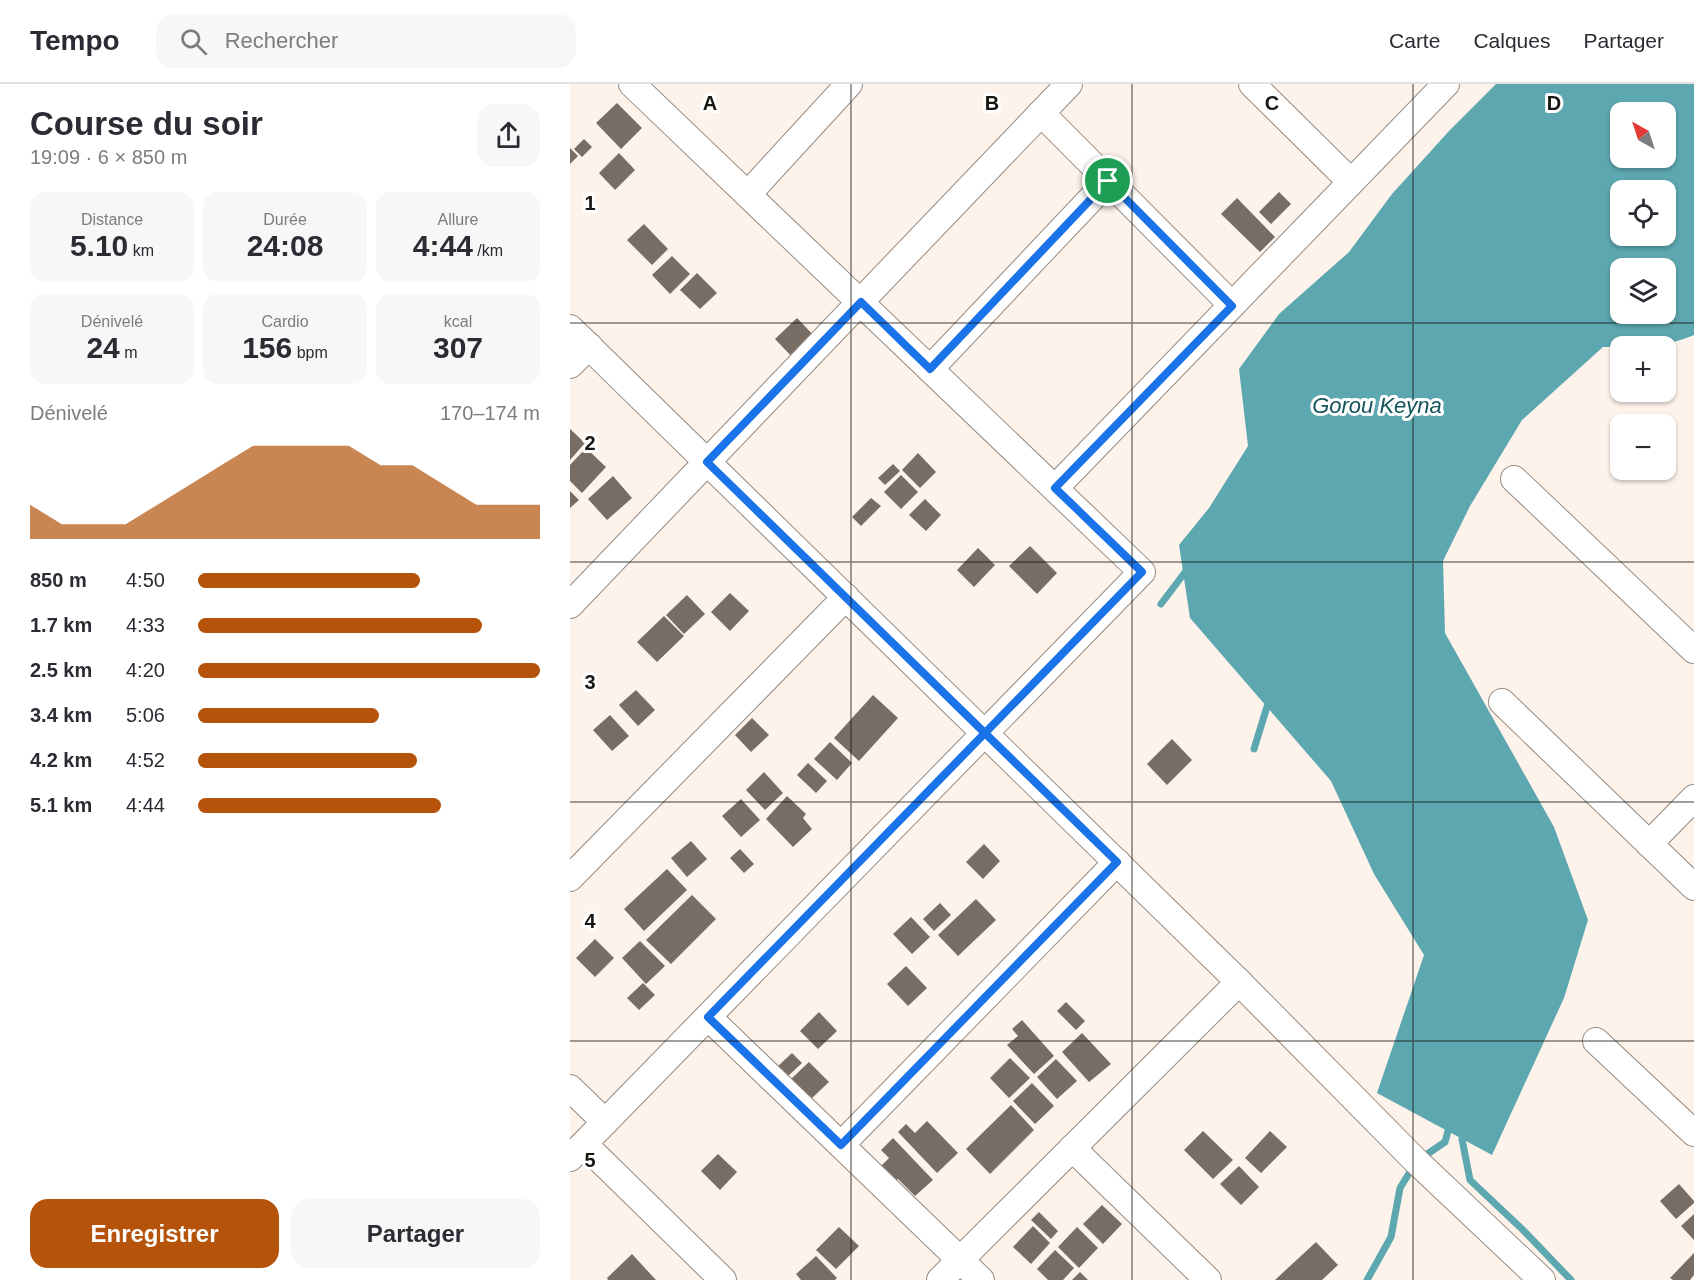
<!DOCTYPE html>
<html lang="fr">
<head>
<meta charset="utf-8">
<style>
	:root { --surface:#fff; --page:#f7f7f7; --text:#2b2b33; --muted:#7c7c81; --line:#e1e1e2; --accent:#b45309 }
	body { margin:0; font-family:Arial,sans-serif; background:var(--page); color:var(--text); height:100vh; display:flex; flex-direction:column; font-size:22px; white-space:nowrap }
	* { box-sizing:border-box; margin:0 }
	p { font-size:20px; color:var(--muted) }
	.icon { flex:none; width:33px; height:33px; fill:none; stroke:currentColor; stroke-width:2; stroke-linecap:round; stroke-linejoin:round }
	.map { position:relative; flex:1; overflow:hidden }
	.panel { display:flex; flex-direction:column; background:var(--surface); width:570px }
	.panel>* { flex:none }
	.needle { width:39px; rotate:321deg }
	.controls { position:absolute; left:1040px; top:18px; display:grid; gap:12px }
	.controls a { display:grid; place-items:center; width:66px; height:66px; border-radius:12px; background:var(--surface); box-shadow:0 2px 4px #0004; font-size:30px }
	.pin { position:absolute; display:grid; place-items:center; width:51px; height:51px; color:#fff; margin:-26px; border:3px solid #fff; border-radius:50%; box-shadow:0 2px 6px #0007 }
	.round { display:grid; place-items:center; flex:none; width:63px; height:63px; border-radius:18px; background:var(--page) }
	.head { display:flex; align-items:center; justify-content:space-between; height:102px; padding:0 30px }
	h1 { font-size:33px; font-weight:800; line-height:45px }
	.figures { display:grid; grid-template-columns:repeat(3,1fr); gap:9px; height:102px; padding:6px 30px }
	.figures div { display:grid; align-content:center; border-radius:15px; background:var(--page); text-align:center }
	.figures b { font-size:30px; font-weight:800 }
	.figures small { font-size:16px; font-weight:400 }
	.figures p { font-size:16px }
	.chart { height:168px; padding:12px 30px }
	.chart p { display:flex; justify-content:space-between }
	.chart svg { width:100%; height:108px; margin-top:6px; fill:var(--accent); opacity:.7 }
	.action { display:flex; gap:12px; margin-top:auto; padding:12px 30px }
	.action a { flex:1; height:69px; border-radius:18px; background:var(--accent); color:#fff; font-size:24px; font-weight:800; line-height:69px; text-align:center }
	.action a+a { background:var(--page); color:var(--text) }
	ul { padding:0 30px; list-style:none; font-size:20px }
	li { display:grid; grid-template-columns:96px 72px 1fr; align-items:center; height:45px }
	li i { height:15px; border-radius:8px; background:var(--accent) }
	header { display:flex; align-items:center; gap:36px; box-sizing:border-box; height:84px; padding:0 30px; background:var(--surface); border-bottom:2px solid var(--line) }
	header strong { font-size:28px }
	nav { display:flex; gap:33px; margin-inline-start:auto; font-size:21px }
	.search { width:420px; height:54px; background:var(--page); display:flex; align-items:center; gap:15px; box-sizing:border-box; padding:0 21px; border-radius:18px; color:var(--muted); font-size:22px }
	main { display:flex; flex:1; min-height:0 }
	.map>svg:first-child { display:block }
	.water { fill:#5da7b0; fill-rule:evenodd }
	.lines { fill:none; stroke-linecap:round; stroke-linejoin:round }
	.stream { stroke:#5da7b0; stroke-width:7 }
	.building { fill:#776d64 }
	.minor-casing { stroke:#978b82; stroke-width:28 }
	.minor { stroke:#fff; stroke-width:26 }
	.route-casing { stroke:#fff; stroke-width:12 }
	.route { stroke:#1a73e8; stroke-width:8 }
	.grid { fill:none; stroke:#191511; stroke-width:1.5; stroke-opacity:0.55 }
	.labels { text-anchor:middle; stroke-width:6; stroke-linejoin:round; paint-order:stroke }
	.water-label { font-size:22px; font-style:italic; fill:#13545b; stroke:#fff }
	.grid-label { font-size:20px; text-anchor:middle; font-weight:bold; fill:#191511; stroke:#fff; stroke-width:6; stroke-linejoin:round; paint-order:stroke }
</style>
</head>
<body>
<header>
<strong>Tempo</strong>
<div class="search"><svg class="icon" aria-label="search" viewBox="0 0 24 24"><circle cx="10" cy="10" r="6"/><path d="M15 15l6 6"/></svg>Rechercher</div>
<nav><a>Carte</a><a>Calques</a><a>Partager</a></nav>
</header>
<main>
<section class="panel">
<div class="head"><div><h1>Course du soir</h1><p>19:09 · 6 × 850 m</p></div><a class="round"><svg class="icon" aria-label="share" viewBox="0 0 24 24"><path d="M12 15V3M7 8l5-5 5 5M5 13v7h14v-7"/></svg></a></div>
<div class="figures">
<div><p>Distance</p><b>5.10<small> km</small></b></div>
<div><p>Durée</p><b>24:08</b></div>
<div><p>Allure</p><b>4:44<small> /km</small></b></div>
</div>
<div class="figures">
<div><p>Dénivelé</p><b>24<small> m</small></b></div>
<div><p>Cardio</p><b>156<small> bpm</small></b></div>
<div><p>kcal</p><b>307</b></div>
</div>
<div class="chart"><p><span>Dénivelé</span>170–174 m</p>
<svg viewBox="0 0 160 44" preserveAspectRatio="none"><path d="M0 44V30L10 38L20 38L30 38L40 30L50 22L60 14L70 6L80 6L90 6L100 6L110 14L120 14L130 22L140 30L150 30L160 30V44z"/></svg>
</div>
<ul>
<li><b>850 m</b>4:50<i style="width:65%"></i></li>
<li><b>1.7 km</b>4:33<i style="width:83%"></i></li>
<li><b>2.5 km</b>4:20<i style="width:100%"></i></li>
<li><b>3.4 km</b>5:06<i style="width:53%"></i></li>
<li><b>4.2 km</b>4:52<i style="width:64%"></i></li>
<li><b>5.1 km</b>4:44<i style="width:71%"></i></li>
</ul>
<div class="action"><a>Enregistrer</a><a>Partager</a></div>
</section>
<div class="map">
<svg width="1124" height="1196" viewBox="0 0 1124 1196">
	<rect width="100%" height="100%" fill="#fdf3eb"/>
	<path class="water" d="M926,0H1124V251C1095,264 1063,263 1033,263L952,336L900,422L873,477L875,549L984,743L1018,836L994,914L922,1071L807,1009L854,871L804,790L761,697L620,534L609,461L639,424L678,362L669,285L709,230L779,168L822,110L879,47ZM1050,28H1095V74H1050ZM1050,106H1095V152H1050ZM1050,184H1095V230H1050Z"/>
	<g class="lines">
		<g class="stream">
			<path d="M591,520L619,483"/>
			<path d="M684,665L699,616"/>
			<path d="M894,1047L892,1055L900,1096L953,1146L1001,1196"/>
			<path d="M850,1075L875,1058L880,1040"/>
			<path d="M797,1196L821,1153L830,1104L843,1083"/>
		</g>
	</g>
	<g class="building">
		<path d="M47,19L72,44L51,65L26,39Z"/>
		<path d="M14,55L22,63L12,73L4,65Z"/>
		<path d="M0,64L8,72L0,80Z"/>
		<path d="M49,69L65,86L45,106L29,89Z"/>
		<path d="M709,108L721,120L701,140L689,128Z"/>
		<path d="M667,114L705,153L690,168L651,130Z"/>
		<path d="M74,140L98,165L82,181L57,156Z"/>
		<path d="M102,172L120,190L100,210L82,191Z"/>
		<path d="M127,189L147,209L130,225L110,206Z"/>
		<path d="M227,234L247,255L225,276L205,255Z"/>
		<path d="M0,345L15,359L0,376Z"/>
		<path d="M16,364L36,383L12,409L0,397V381Z"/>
		<path d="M348,369L366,388L350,404L332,386Z"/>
		<path d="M323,380L330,387L315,401L308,394Z"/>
		<path d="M331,391L348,408L331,425L314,408Z"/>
		<path d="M43,392L62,414L37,436L18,415Z"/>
		<path d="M0,407L9,416L0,424Z"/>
		<path d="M301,414L311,422L291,442L282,433Z"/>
		<path d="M355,415L371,431L356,447L339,431Z"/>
		<path d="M460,462L487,489L467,510L439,482Z"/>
		<path d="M408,464L425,481L404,503L387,486Z"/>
		<path d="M160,509L179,527L160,547L141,528Z"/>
		<path d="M117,511L135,530L114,550L96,531Z"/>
		<path d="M94,532L114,552L87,578L67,558Z"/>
		<path d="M66,606L85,626L68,642L49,621Z"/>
		<path d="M303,611L328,634L289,677L264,654Z"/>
		<path d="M40,631L59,652L42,667L23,646Z"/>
		<path d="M182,634L199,651L181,668L165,651Z"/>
		<path d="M602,655L622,676L597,701L577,680Z"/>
		<path d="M260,658L282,679L267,696L244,675Z"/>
		<path d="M238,679L257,697L246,709L227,691Z"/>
		<path d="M194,688L213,709L195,726L176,706Z"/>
		<path d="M217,712L236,730L233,734L242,745L223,763L196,735Z"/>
		<path d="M171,715L190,736L171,753L152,732Z"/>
		<path d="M121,757L137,775L117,793L101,774Z"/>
		<path d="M414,760L430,777L413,795L396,778Z"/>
		<path d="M170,765L184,780L174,789L160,774Z"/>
		<path d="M97,785L117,806L74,847L54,825Z"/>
		<path d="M122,811L146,835L101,880L76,856Z"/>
		<path d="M406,815L426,836L388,872L368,851Z"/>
		<path d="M370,819L381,831L364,847L353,835Z"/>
		<path d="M341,833L360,853L342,870L323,850Z"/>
		<path d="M25,855L44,874L25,893L6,874Z"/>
		<path d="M70,857L95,882L76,900L52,874Z"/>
		<path d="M336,882L357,904L338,922L317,900Z"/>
		<path d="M73,899L85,911L69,926L57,914Z"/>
		<path d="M496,918L515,937L506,946L487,927Z"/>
		<path d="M249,928L267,947L248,965L230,947Z"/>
		<path d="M452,936L484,972L464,990L437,961L448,952L442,945Z"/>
		<path d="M512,949L541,980L519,998L492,968Z"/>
		<path d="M222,969L232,979L217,993L207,983Z"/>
		<path d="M440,974L460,994L439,1014L420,994Z"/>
		<path d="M486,975L507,997L487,1015L467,993Z"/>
		<path d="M239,978L259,998L241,1015L221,995Z"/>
		<path d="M462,999L484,1022L465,1040L443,1017Z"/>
		<path d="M441,1021L464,1046L420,1090L396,1065Z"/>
		<path d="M357,1037L388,1069L367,1089L328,1048L336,1040L345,1049Z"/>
		<path d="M633,1047L663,1076L643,1095L614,1066Z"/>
		<path d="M700,1047L717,1063L691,1089L675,1074Z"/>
		<path d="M323,1054L363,1096L345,1112L328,1095L324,1098L310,1083L319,1074L311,1066Z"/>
		<path d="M148,1070L167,1088L150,1106L131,1087Z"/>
		<path d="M669,1082L689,1103L671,1121L650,1100Z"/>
		<path d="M1109,1100L1124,1117V1119L1106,1135L1090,1117Z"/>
		<path d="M532,1121L552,1140L533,1160L513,1140Z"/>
		<path d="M469,1128L488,1147L481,1155L461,1136Z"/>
		<path d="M1124,1130V1156L1111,1142Z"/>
		<path d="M463,1142L480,1159L461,1180L443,1163Z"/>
		<path d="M269,1143L289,1162L266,1185L246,1166Z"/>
		<path d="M507,1143L528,1164L509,1184L488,1163Z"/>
		<path d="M746,1158L768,1181L752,1196H705Z"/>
		<path d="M485,1166L504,1184L493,1196H478L467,1185Z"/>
		<path d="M1124,1169V1191L1120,1196H1103L1100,1194Z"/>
		<path d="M62,1170L86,1196H38L37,1194Z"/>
		<path d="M246,1172L267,1194L265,1196H231L226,1190Z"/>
		<path d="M510,1188L518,1196H502Z"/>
	</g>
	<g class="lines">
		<defs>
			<g id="minor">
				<path d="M682,0L781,98"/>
				<path d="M471,29L662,221"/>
				<path d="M178,110L279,0"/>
				<path d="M0,244L669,898L846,1077L972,1196"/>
				<path d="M0,281L19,262"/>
				<path d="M360,285L538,97"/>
				<path d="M944,395L1124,566"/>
				<path d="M485,404L876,0"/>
				<path d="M0,521L499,0"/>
				<path d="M932,618L1124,803"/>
				<path d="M1079,760L1124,714"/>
				<path d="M0,794L276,513"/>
				<path d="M138,933L411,1196"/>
				<path d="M1026,957L1124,1049"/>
				<path d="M0,1004L35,1038"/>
				<path d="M14,1060L153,1196"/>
				<path d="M271,1061L547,778"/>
				<path d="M502,1064L638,1196"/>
				<path d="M0,1074L572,488L62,0"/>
				<path d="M370,1196L669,898"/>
			</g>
		</defs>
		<use href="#minor" class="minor-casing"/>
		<use href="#minor" class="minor"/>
	</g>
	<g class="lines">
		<defs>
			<path id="route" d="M538,97L360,285L291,218L137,378L547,778L271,1061L138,933L572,488L485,404L662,222L538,97"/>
		</defs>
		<use href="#route" class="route-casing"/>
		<use href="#route" class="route"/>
	</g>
	<path class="grid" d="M281,0V1196M562,0V1196M843,0V1196M0,239H1124M0,478H1124M0,718H1124M0,957H1124"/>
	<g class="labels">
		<g class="water-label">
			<text x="807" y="329">Gorou Keyna</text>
		</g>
	</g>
	<g class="grid-label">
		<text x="140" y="26">A</text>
		<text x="422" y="26">B</text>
		<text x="702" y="26">C</text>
		<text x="984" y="26">D</text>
		<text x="20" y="126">1</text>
		<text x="20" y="366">2</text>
		<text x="20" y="605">3</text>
		<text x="20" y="844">4</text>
		<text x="20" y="1083">5</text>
	</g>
</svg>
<div class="controls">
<a><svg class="needle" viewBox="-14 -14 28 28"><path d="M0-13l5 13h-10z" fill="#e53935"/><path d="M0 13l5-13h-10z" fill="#7c7c81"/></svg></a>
<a><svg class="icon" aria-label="locate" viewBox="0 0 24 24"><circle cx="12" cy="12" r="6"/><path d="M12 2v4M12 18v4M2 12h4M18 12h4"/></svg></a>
<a><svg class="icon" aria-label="layers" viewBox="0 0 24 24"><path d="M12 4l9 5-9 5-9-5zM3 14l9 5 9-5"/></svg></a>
<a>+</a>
<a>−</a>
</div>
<div class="pin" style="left:538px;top:97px;background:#1e9e55"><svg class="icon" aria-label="arrive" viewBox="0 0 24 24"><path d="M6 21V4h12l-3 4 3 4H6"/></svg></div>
</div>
</main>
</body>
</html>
